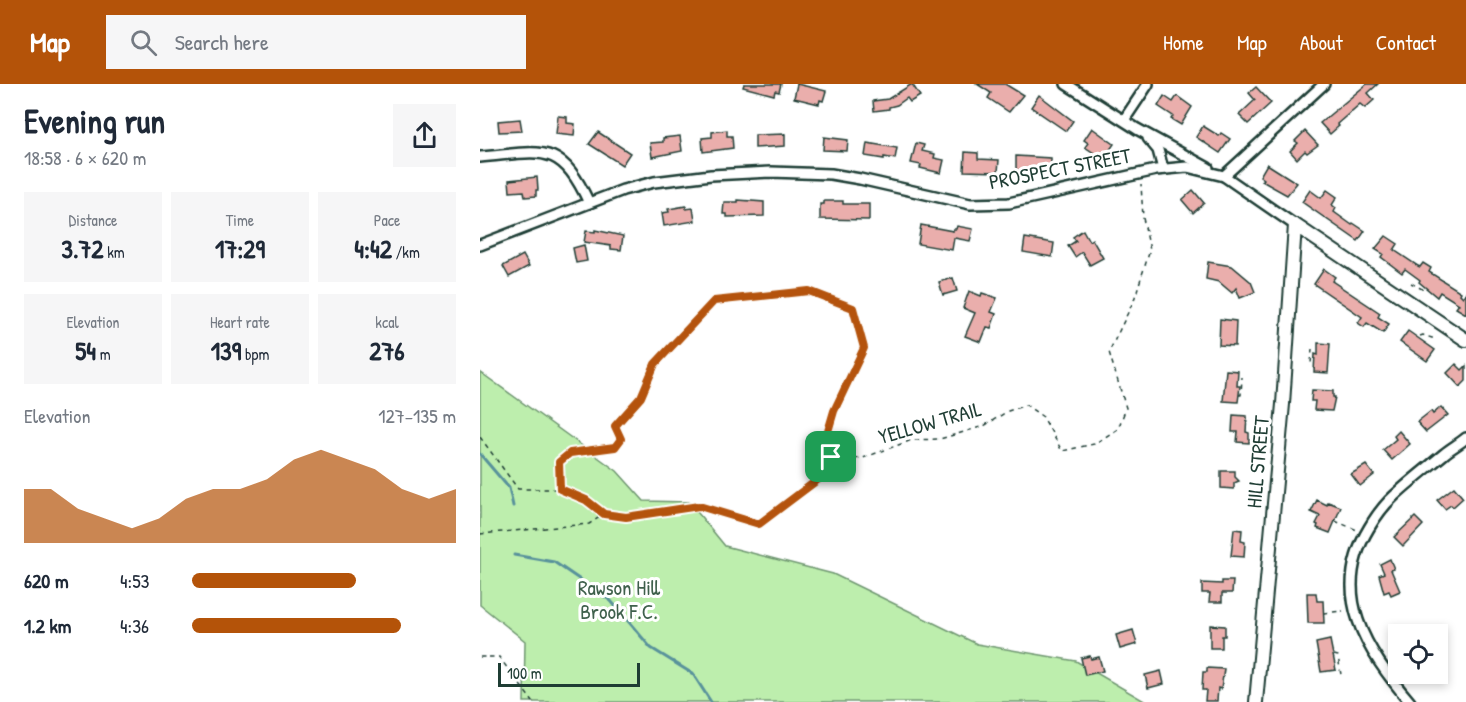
<!DOCTYPE html>
<html lang="en">
<head>
<meta charset="utf-8">
<style>
	:root { --surface:#fff; --page:#f6f6f7; --text:#1f2937; --muted:#747a83; --accent:#b45309 }
	body { margin:0; font-family:"Patrick Hand",sans-serif; background:var(--page); color:var(--text); height:100vh; display:flex; flex-direction:column; font-size:22px; white-space:nowrap }
	* { box-sizing:border-box; margin:0 }
	p { font-size:20px; color:var(--muted) }
	.icon { flex:none; width:33px; height:33px; fill:none; stroke:currentColor; stroke-width:2; stroke-linecap:round; stroke-linejoin:round }
	.map { position:relative; flex:1; overflow:hidden }
	.drawer { display:flex; flex-direction:column; background:var(--surface); width:480px }
	.drawer>* { flex:none }
	.tools { position:absolute; left:908px; top:540px; display:grid; gap:12px }
	.tools a { display:grid; place-items:center; width:60px; height:60px; border-radius:0px; background:var(--surface); box-shadow:0 3px 9px #0003; font-size:30px }
	.scale { position:absolute; left:18px; bottom:15px; width:142px; box-sizing:border-box; padding-left:6px; border:3px solid #1f3d34; border-top:0; font-size:16px; line-height:21px; white-space:nowrap; color:#1f3d34; -webkit-text-stroke:4px #fff; paint-order:stroke }
	.pin { position:absolute; display:grid; place-items:center; width:51px; height:51px; color:#fff; margin:-26px; border-radius:12px; box-shadow:0 3px 9px #0006 }
	.round { display:grid; place-items:center; flex:none; width:63px; height:63px; border-radius:0px; background:var(--page) }
	.headline { display:flex; align-items:center; justify-content:space-between; height:102px; padding:0 24px }
	h1 { font-size:33px; font-weight:800; line-height:45px }
	.metrics { display:grid; grid-template-columns:repeat(3,1fr); gap:9px; height:102px; padding:6px 24px }
	.metrics div { display:grid; align-content:center; border-radius:0px; background:var(--page); text-align:center }
	.metrics b { font-size:26px; font-weight:800 }
	.metrics small { font-size:16px; font-weight:400 }
	.metrics p { font-size:16px }
	.chart { height:168px; padding:12px 24px }
	.chart p { display:flex; justify-content:space-between }
	.chart svg { width:100%; height:108px; margin-top:6px; fill:var(--accent); opacity:.7 }
	ul { padding:0 24px; list-style:none; font-size:20px }
	li { display:grid; grid-template-columns:96px 72px 1fr; align-items:center; height:45px }
	li i { height:15px; border-radius:8px; background:var(--accent) }
	header { display:flex; align-items:center; gap:36px; box-sizing:border-box; height:84px; padding:0 30px; background:var(--accent); color:#fff }
	header strong { font-size:28px }
	nav { display:flex; gap:33px; margin-inline-start:auto; font-size:21px }
	.search { width:420px; height:54px; background:var(--page); display:flex; align-items:center; gap:15px; box-sizing:border-box; padding:0 21px; border-radius:0px; color:var(--muted); font-size:22px }
	main { display:flex; flex:1; min-height:0 }
	.map>svg:first-child { display:block }
	.green { fill:#bdeead; stroke:#6e9670; stroke-width:1.5 }
	.lines { fill:none; stroke-linecap:round; stroke-linejoin:round }
	.stream { stroke:#59929b; stroke-width:3 }
	.building { fill:#eaaeac; stroke:#1f3d34; stroke-width:1.5 }
	.minor-casing { stroke:#1f3d34; stroke-width:14 }
	.tertiary-casing { stroke:#1f3d34; stroke-width:16 }
	.path { stroke:#1f3d34; stroke-width:1.5; stroke-dasharray:4.5 4.5; stroke-linecap:butt }
	.minor { stroke:#fff; stroke-width:9 }
	.tertiary { stroke:#fff; stroke-width:12 }
	.route-casing { stroke:#fff; stroke-width:12 }
	.route { stroke:#b45309; stroke-width:8 }
	.labels { text-anchor:middle; stroke-width:6; stroke-linejoin:round; paint-order:stroke }
	.street-label { font-size:21px; fill:#1f3d34; stroke:#fff }
	.park-label { font-size:21px; fill:#3f604c; stroke:#fff }
</style>
</head>
<body>
<header>
<strong>Map</strong>
<div class="search"><svg class="icon" aria-label="search" viewBox="0 0 24 24"><circle cx="10" cy="10" r="6"/><path d="M15 15l6 6"/></svg>Search here</div>
<nav><a>Home</a><a>Map</a><a>About</a><a>Contact</a></nav>
</header>
<main>
<section class="drawer">
<div class="headline"><div><h1>Evening run</h1><p>18:58 · 6 × 620 m</p></div><a class="round"><svg class="icon" aria-label="share" viewBox="0 0 24 24"><path d="M12 15V3M7 8l5-5 5 5M5 13v7h14v-7"/></svg></a></div>
<div class="metrics">
<div><p>Distance</p><b>3.72<small> km</small></b></div>
<div><p>Time</p><b>17:29</b></div>
<div><p>Pace</p><b>4:42<small> /km</small></b></div>
</div>
<div class="metrics">
<div><p>Elevation</p><b>54<small> m</small></b></div>
<div><p>Heart rate</p><b>139<small> bpm</small></b></div>
<div><p>kcal</p><b>276</b></div>
</div>
<div class="chart"><p><span>Elevation</span>127–135 m</p>
<svg viewBox="0 0 160 44" preserveAspectRatio="none"><path d="M0 44V22L10 22L20 30L30 34L40 38L50 34L60 26L70 22L80 22L90 18L100 10L110 6L120 10L130 14L140 22L150 26L160 22V44z"/></svg>
</div>
<ul>
<li><b>620 m</b>4:53<i style="width:62%"></i></li>
<li><b>1.2 km</b>4:36<i style="width:79%"></i></li>
</ul>
</section>
<div class="map">
<svg width="986" height="618" viewBox="0 0 986 618">
	<rect width="100%" height="100%" fill="#fff"/>
	<filter id="ink" filterUnits="userSpaceOnUse"><feTurbulence type="fractalNoise" baseFrequency=".0167" numOctaves="2"/><feDisplacementMap in="SourceGraphic" scale="12" xChannelSelector="R" yChannelSelector="G"/><feConvolveMatrix kernelMatrix="1 2 1 2 8 2 1 2 1" color-interpolation-filters="sRGB"/></filter>
	<g filter="url(#ink)">
		<path class="green" d="M0,288L137,387L164,417L209,418L245,462L353,490L497,560L596,577L666,618H44L45,557L0,521Z"/>
		<g class="lines">
			<g class="stream">
				<path d="M0,370L29,404L33,422"/>
				<path d="M34,471L74,478L131,517L171,564L213,590L231,618"/>
			</g>
		</g>
		<g class="building">
			<path d="M264,0H301L299,8L295,7L294,11L263,3Z"/>
			<path d="M317,0L346,7L343,17L340,16L339,20L314,14Z"/>
			<path d="M432,0L440,12L430,18L427,14L417,21L409,23V25L394,27L393,17L408,15Z"/>
			<path d="M497,0H525L543,11L529,28L508,14L511,9Z"/>
			<path d="M887,0H898L888,9L894,16L885,24L880,20L857,40L859,42L850,50L840,39Z"/>
			<path d="M776,3L791,19L768,40L759,31L775,16L769,9Z"/>
			<path d="M559,11L593,37L586,47L551,23Z"/>
			<path d="M684,12L693,18L697,12L712,23L701,41L691,35L693,32L678,22Z"/>
			<path d="M78,32L87,33V39L95,40L94,52L76,50Z"/>
			<path d="M40,35L42,47L19,48L18,37Z"/>
			<path d="M723,42L739,52L741,49L750,55L740,69L716,53Z"/>
			<path d="M612,44L634,60L627,70L623,68L620,73L605,63L608,59L604,56Z"/>
			<path d="M247,46V52H252L253,64L223,68L222,54L232,53V48Z"/>
			<path d="M825,47L838,61L827,69L825,67L817,75L810,67L818,59L815,57Z"/>
			<path d="M118,48L150,69L142,81L109,60Z"/>
			<path d="M305,50V62L275,64V51Z"/>
			<path d="M200,52L202,67L172,73L170,59L183,58V54Z"/>
			<path d="M344,53L368,56L367,67L343,66Z"/>
			<path d="M387,59L417,64L415,75L404,73V75L385,72Z"/>
			<path d="M436,59L444,61L442,67L455,70L454,74L464,76L461,89L440,84L441,81L431,79Z"/>
			<path d="M485,68L498,69V75L519,76L518,88L484,87Z"/>
			<path d="M536,72L571,74V86H561L555,88L536,86Z"/>
			<path d="M787,80L817,99L807,111L782,97L784,95L780,92Z"/>
			<path d="M57,93L58,106H56V112L45,113L44,107L30,108L29,96Z"/>
			<path d="M713,106L724,119L713,129L702,116Z"/>
			<path d="M830,106L841,114L847,106L857,113L852,121L856,124L854,128L872,141L873,139L885,147L878,157L822,118Z"/>
			<path d="M258,116L284,118V132L247,133V130H243L244,118H258Z"/>
			<path d="M344,117H363V120H389V136L340,135V120H344Z"/>
			<path d="M206,122V125L213,124L215,137L184,142L182,129L189,128L188,125Z"/>
			<path d="M441,141L473,147V145H476L477,142L493,145L490,157L474,154L472,166L438,160Z"/>
			<path d="M115,146L143,152L141,166L131,165V162L104,158L106,147L115,148Z"/>
			<path d="M603,146L609,157L612,155L623,174L610,181L602,168L595,173L588,162L596,157L593,153Z"/>
			<path d="M906,152L918,160L914,166L938,182L940,183L943,179L951,184L949,188L981,208L980,210L983,213L986,208V230L976,224L979,220L960,208L957,213L939,198L940,196L925,185L922,189L901,173L903,170L895,165Z"/>
			<path d="M545,154L574,159L572,173L543,168Z"/>
			<path d="M104,161L107,177L96,179L93,164Z"/>
			<path d="M43,171L49,182L29,193L23,182Z"/>
			<path d="M728,178L752,182L771,198L775,208L760,214L756,204L752,209L739,198L726,195Z"/>
			<path d="M844,185L855,193L852,197L900,229L898,233L909,240L903,249L887,239L884,243L878,239L882,233L834,200Z"/>
			<path d="M473,194L477,207L463,211L459,198Z"/>
			<path d="M489,207L501,212L502,209L517,214L511,228L516,230L511,244L507,243L501,258L485,252L495,229L483,224Z"/>
			<path d="M740,235L756,237L755,262L739,261Z"/>
			<path d="M928,247L955,266L947,277L920,258Z"/>
			<path d="M838,259L850,260L848,289L834,288L835,270L838,271Z"/>
			<path d="M976,280L982,286L986,282V297L980,303L967,289Z"/>
			<path d="M746,286L758,287L757,302H760L758,318L743,317Z"/>
			<path d="M832,306L853,307V313H855L852,327L834,326L835,317H831Z"/>
			<path d="M961,323L968,331L946,348L937,338L951,327L953,330Z"/>
			<path d="M753,331L767,332L766,348L769,349V359L757,358L758,348H752Z"/>
			<path d="M919,347L930,360L912,376L903,366L916,355L914,352Z"/>
			<path d="M886,381L894,391L880,402L871,390Z"/>
			<path d="M741,387H755V393L759,397L754,399V405L741,404Z"/>
			<path d="M974,403L983,414L973,423L971,421L965,425L957,416Z"/>
			<path d="M837,416L847,421L848,418L861,423L850,449L837,444L838,441L836,440L840,432L831,428Z"/>
			<path d="M935,433L943,441L923,462L914,453Z"/>
			<path d="M754,445L762,446L761,457L765,458L764,473L751,472Z"/>
			<path d="M910,475L914,485L911,486L920,507L911,511L909,507L904,509L899,491L904,489L900,480Z"/>
			<path d="M742,497H753L752,509H742V518H729L730,509H722V499L742,500Z"/>
			<path d="M827,509H836L837,517H843L844,539H828Z"/>
			<path d="M730,541L745,542V552H742V564H730Z"/>
			<path d="M653,546L657,560L640,565L636,551Z"/>
			<path d="M850,556L856,586L841,588L836,559Z"/>
			<path d="M610,572L611,575L619,573L623,587L605,591L601,574Z"/>
			<path d="M727,584L744,585L741,605L738,604L737,617H725L726,606H722L723,588H727Z"/>
			<path d="M681,587L684,600L668,604L665,591Z"/>
		</g>
		<g class="lines">
			<defs>
				<g id="minor">
					<path d="M586,0L657,45L728,84"/>
					<path d="M644,36L668,0"/>
					<path d="M668,54L678,66L683,85"/>
					<path d="M0,73C61,68 80,56 109,119"/>
					<path d="M744,92L844,0"/>
					<path d="M0,161L143,106L174,98L231,91L291,88L351,90L380,95L490,120L529,119L676,86L707,83L744,92L815,141"/>
					<path d="M930,618C886,566 849,510 889,444C896,432 904,421 914,412C930,397 947,384 964,370C971,364 979,360 986,354"/>
				</g>
				<path id="tertiary" d="M776,618L803,320L815,141L986,256"/>
			</defs>
			<use href="#minor" class="minor-casing"/>
			<use href="#tertiary" class="tertiary-casing"/>
			<g class="path">
				<path d="M931,199L944,206"/>
				<path d="M940,252L943,251L955,255"/>
				<path d="M832,265L831,280H834"/>
				<path d="M759,311H761L762,293"/>
				<path d="M0,353L38,405H80L106,416L124,430L146,433L219,422L278,440L344,391L351,373L362,376L383,374L432,356L460,355L504,342L528,327L546,321L563,333L582,367L614,360L638,345L646,324L629,268L654,216L670,166L663,134L661,100"/>
				<path d="M80,404L79,378L90,369L135,363L142,355L135,341L161,313L175,280L234,217L329,207L373,224L384,264L354,327L344,361L351,373"/>
				<path d="M855,437L877,446"/>
				<path d="M0,450L109,440L123,431"/>
				<path d="M844,529L863,527"/>
				<path d="M854,571L858,572L861,591"/>
				<path d="M0,573H19L53,618"/>
			</g>
			<use href="#minor" class="minor"/>
			<use href="#tertiary" class="tertiary"/>
		</g>
	</g>
	<g class="lines" filter="url(#ink)">
		<defs>
			<path id="route" d="M329,207L373,224L384,264L354,327L344,361L351,373L344,391L279,440L219,422L146,433L124,430L106,416L80,405L79,378L90,369L135,363L141,355L135,342L161,313L175,280L234,217Z"/>
		</defs>
		<use href="#route" class="route-casing"/>
		<use href="#route" class="route"/>
	</g>
	<g class="labels">
		<g class="street-label">
			<text transform="translate(580 85) rotate(-11)" y="7">PROSPECT STREET</text>
			<text transform="translate(450 339) rotate(-16)" y="7">YELLOW TRAIL</text>
			<text transform="translate(778 378) rotate(-85)" y="7">HILL STREET</text>
		</g>
		<g class="park-label">
			<text x="139" y="511">Rawson Hill<tspan x="139" dy="24">Brook F.C.</tspan></text>
		</g>
	</g>
</svg>
<div class="tools">
<a><svg class="icon" aria-label="locate" viewBox="0 0 24 24"><circle cx="12" cy="12" r="6"/><path d="M12 2v4M12 18v4M2 12h4M18 12h4"/></svg></a>
</div>
<div class="scale">100 m</div>
<div class="pin" style="left:351px;top:373px;background:#1e9e55"><svg class="icon" aria-label="arrive" viewBox="0 0 24 24"><path d="M6 21V4h12l-3 4 3 4H6"/></svg></div>
</div>
</main>
</body>
</html>
